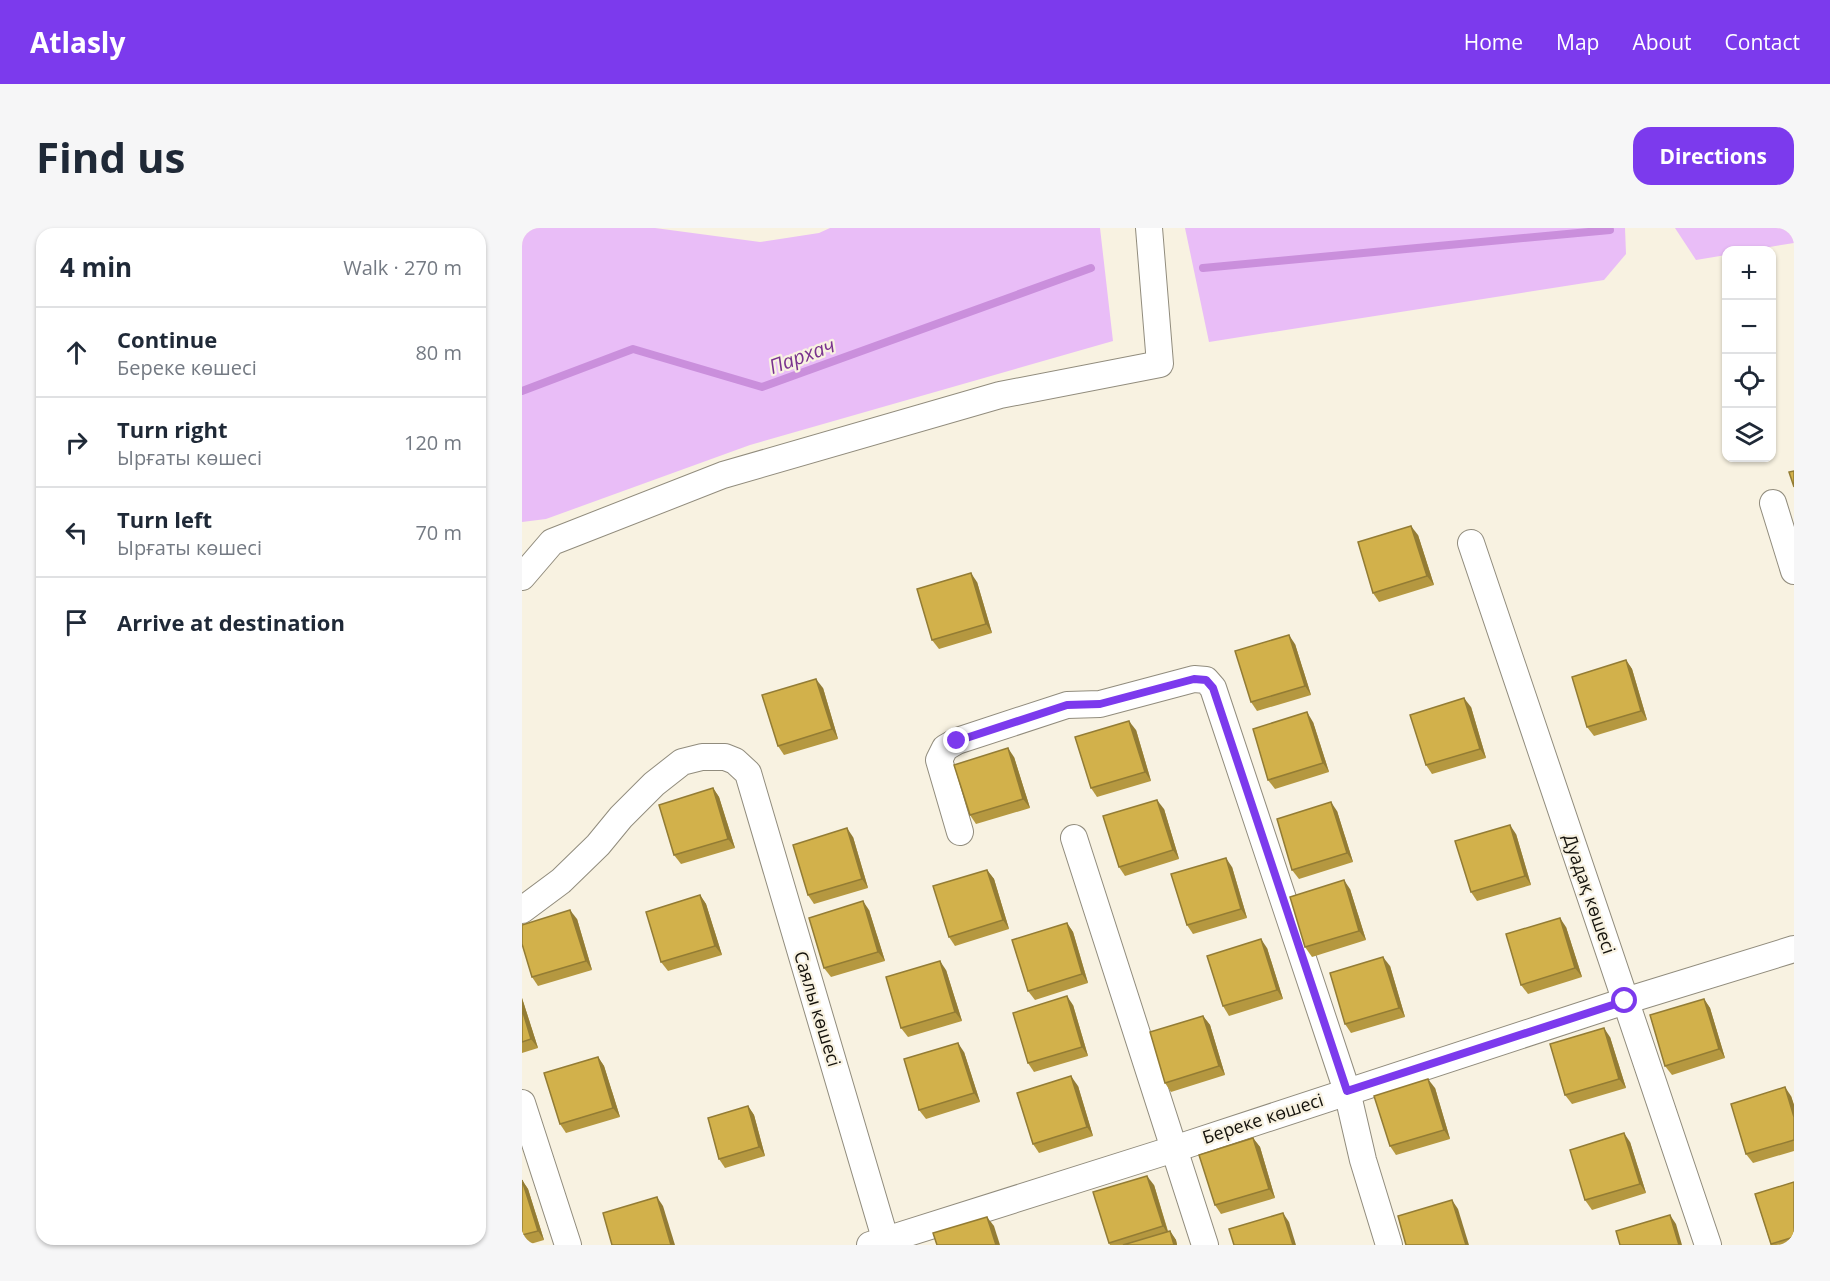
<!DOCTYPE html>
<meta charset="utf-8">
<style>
:root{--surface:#fff;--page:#f6f6f7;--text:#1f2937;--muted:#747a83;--line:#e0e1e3;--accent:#7c3aed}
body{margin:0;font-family:"Open Sans",sans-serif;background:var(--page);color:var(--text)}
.controls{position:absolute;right:18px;top:18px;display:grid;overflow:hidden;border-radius:12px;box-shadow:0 2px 4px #0004}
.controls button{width:54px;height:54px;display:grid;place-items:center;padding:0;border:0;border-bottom:2px solid var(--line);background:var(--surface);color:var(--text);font:30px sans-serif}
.stop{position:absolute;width:18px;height:18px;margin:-14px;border:4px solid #7c3aed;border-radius:50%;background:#fff}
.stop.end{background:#7c3aed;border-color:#fff;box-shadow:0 2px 6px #0008}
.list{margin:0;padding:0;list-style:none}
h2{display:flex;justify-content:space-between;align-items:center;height:78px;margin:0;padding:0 24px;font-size:26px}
h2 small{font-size:20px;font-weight:400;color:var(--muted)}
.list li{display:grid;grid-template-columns:39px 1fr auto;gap:18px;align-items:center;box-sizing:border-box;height:90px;padding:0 24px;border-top:2px solid var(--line)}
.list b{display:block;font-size:22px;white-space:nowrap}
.list p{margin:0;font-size:20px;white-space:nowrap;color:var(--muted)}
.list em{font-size:20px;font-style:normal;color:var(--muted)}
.icon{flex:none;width:33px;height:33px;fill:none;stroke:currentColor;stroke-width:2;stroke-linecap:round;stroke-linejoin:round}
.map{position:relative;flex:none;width:1272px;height:1017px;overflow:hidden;border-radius:18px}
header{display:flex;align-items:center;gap:36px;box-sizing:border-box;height:84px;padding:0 30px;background:var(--accent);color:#fff}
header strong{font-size:28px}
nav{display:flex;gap:33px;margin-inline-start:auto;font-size:21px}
.intro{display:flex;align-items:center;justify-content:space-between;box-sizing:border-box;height:144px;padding:0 36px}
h1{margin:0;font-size:42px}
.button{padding:15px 27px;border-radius:18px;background:var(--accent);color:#fff;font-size:21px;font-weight:700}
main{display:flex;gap:36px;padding:0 36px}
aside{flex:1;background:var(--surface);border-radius:18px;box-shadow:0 2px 4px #0004}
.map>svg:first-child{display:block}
</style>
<header>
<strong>Atlasly</strong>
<nav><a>Home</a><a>Map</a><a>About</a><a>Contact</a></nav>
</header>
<div class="intro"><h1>Find us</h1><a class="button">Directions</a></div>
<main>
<aside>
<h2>4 min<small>Walk · 270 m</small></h2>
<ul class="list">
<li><svg class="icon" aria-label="ahead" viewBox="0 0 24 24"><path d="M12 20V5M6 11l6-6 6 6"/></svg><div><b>Continue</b><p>Береке көшесі</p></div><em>80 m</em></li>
<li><svg class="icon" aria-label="right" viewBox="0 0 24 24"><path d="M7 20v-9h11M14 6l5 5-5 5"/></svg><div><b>Turn right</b><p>Ырғаты көшесі</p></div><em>120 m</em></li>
<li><svg class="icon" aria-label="left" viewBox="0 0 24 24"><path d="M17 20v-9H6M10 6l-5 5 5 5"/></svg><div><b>Turn left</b><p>Ырғаты көшесі</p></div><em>70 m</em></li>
<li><svg class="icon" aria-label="arrive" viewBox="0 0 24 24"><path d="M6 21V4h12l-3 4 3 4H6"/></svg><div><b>Arrive at destination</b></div></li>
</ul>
</aside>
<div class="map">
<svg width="1272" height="1017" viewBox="0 0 1272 1017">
<rect width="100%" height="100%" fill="#f8f2e1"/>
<g fill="#e9bdf7">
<polygon points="0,0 133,0 238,14 297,5 308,0 578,0 591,113 228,217 24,291 0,294"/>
<polygon points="663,0 1103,0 1104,26 1082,52 687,114"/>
<polygon points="1153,0 1272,0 1272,15 1229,22 1204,22 1204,27 1174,32"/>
</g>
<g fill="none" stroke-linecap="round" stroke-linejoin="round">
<g stroke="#ca8fdc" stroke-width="8">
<polyline points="681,40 1088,2"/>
<polyline points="0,163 111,121 240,159 569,40"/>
</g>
<g stroke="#918c7d" stroke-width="28">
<g id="minor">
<polyline points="1251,275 1272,343"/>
<polyline points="949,315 1186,1017"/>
<polyline points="0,349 30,314 201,247 478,167 638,136 627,0"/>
<polyline points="438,604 417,532 423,520 435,513 545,477 578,476 672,451 684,452 691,460 825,863 841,932 867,1017"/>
<polyline points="552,610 683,1017"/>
<polyline points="0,682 39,653 76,617 99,589 132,556 160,534 180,529 203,529 213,533 226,545 365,1017"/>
<polyline points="0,875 46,1017"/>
<polyline points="348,1017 652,921 1103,773 1272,721"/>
</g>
</g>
<use href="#minor" stroke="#fff" stroke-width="26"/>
</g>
<g fill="#b59840">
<polygon points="896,307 912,357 857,374 851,365"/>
<polygon points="455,354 470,405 417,421 410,412"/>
<polygon points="773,416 789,467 735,483 729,474"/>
<polygon points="1104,432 1110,441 1125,492 1072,508 1065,499"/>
<polygon points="301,460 316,511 262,527 256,518"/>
<polygon points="949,479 964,530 910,546 904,537"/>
<polygon points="791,494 807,544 753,561 746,552"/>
<polygon points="614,502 629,553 575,569 569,560"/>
<polygon points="492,529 508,580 454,596 448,587"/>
<polygon points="191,560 197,569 213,620 159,636 152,627"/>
<polygon points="642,581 657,631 603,648 597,639"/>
<polygon points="815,583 831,634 777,651 770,642"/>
<polygon points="994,606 1009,657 955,673 949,664"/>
<polygon points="331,609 346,660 292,676 286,667"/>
<polygon points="710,639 725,690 671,706 665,697"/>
<polygon points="465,642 472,651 487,701 433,718 427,709"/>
<polygon points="828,661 844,712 790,729 783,719"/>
<polygon points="178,667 184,676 200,727 146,743 139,734"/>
<polygon points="347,682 363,733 309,749 302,740"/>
<polygon points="55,691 70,742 16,758 10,749"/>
<polygon points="545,695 551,704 566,755 513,772 506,763"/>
<polygon points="1044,699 1060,749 1006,766 999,757"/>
<polygon points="745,720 761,771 707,788 701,778"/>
<polygon points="868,738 883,789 829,805 823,796"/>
<polygon points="424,742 440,793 386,809 379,800"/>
<polygon points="0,770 16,820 0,825"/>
<polygon points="1182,771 1188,780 1203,830 1150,847 1143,838"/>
<polygon points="551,777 566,828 512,844 506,835"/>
<polygon points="681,788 688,797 703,847 649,864 643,855"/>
<polygon points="1088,809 1104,860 1050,876 1043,867"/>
<polygon points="442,824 458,874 404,891 397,882"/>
<polygon points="76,829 82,838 98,889 44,905 38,896"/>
<polygon points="556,858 571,908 517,925 511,916"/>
<polygon points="913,860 928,911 874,927 868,918"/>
<polygon points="1269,868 1272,877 1272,923 1231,935 1224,926"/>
<polygon points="226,878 232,887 243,928 203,940 197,931"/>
<polygon points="731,910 738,919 753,970 699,986 693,977"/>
<polygon points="1108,914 1124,965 1070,982 1063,972"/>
<polygon points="0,952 6,961 22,1012 5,1017 0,1017"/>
<polygon points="1272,954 1272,1017 1249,1017 1233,966"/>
<polygon points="632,957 646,1003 648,1003 654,1012 655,1017 588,1017 587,1015"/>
</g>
<g fill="#937c34">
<polygon points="889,298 896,307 912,357 905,348"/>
<polygon points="449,345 455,354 470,405 464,396"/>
<polygon points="767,407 773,416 789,467 783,458"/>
<polygon points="1104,432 1110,441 1125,492 1119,483"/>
<polygon points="294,451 301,460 316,511 310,501"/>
<polygon points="942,470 949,479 964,530 958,521"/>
<polygon points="785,484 791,494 807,544 801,535"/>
<polygon points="607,493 614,502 629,553 623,544"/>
<polygon points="486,520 492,529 508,580 501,571"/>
<polygon points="191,560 197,569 213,620 206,611"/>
<polygon points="635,572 642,581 657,631 651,622"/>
<polygon points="809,574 815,583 831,634 825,625"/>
<polygon points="988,597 994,606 1009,657 1003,648"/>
<polygon points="325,600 331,609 346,660 340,651"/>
<polygon points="704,630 710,639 725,690 719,681"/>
<polygon points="465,642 472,651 487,701 481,692"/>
<polygon points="822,652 828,661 844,712 837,703"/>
<polygon points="178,667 184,676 200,727 193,718"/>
<polygon points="341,673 347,682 363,733 356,724"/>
<polygon points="48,682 55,691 70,742 64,733"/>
<polygon points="1038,690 1044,699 1060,749 1053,740"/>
<polygon points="545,695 551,704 566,755 560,746"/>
<polygon points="739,711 745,720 761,771 755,762"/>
<polygon points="861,729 868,738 883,789 877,780"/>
<polygon points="418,733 424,742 440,793 433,784"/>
<polygon points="545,768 551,777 566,828 560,819"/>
<polygon points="0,770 16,820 9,811 0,781"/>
<polygon points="1182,771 1188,780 1203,830 1197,821"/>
<polygon points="681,788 688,797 703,847 697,838"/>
<polygon points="1082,800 1088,809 1104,860 1097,851"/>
<polygon points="436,815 442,824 458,874 452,865"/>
<polygon points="76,829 82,838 98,889 91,880"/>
<polygon points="549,848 556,858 571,908 565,899"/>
<polygon points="906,851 913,860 928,911 922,902"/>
<polygon points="1263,859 1269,868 1272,877 1272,889"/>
<polygon points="226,878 232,887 243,928 237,919"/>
<polygon points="1102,905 1108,914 1124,965 1118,956"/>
<polygon points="731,910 738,919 753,970 747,961"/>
<polygon points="625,948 632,957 647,1008 641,998"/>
<polygon points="0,952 6,961 22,1012 16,1003"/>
<polygon points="135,969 141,978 153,1017 149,1017"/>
<polygon points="930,972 936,981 947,1017 944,1017"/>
<polygon points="761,985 767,994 774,1017 771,1017"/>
<polygon points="1148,987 1154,996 1160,1017 1157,1017"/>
<polygon points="465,989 472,998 478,1017 474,1017"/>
<polygon points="648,1003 654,1012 655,1017 652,1017"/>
</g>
<g fill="#d2b14b" stroke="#937c34" stroke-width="1.5">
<polygon points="1272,243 1272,259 1267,244"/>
<polygon points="889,298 905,348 851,365 836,314"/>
<polygon points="449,345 464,396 410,412 395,361"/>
<polygon points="767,407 783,458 729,474 713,423"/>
<polygon points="1104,432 1119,483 1065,499 1050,449"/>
<polygon points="294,451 310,501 256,518 240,467"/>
<polygon points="942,470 958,521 904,537 888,487"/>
<polygon points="785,484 801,535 746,552 731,501"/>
<polygon points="607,493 623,544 569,560 553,509"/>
<polygon points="486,520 501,571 448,587 432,537"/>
<polygon points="191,560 206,611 152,627 137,577"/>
<polygon points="635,572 651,622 597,639 581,588"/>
<polygon points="809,574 825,625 770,642 755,591"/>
<polygon points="988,597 1003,648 949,664 933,613"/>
<polygon points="325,600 340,651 286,667 271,617"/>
<polygon points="704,630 719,681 665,697 649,646"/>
<polygon points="465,642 481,692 427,709 411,658"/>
<polygon points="822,652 837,703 783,719 768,669"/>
<polygon points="178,667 193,718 139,734 124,684"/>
<polygon points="341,673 356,724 302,740 287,690"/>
<polygon points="48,682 64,733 10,749 0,716 0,697"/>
<polygon points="1038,690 1053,740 999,757 984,706"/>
<polygon points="545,695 560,746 506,763 490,712"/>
<polygon points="739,711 755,762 701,778 685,728"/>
<polygon points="861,729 877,780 823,796 808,745"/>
<polygon points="418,733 433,784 379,800 364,749"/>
<polygon points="545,768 560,819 506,835 491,785"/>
<polygon points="1182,771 1197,821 1143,838 1128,787"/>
<polygon points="0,781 9,811 0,814"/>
<polygon points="681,788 697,838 643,855 628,804"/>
<polygon points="1082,800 1097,851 1043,867 1028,816"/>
<polygon points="436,815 452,865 397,882 382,831"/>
<polygon points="76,829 91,880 38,896 22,845"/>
<polygon points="549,848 565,899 511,916 495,865"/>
<polygon points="906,851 922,902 868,918 852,868"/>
<polygon points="1263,859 1272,889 1272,912 1224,926 1209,876"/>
<polygon points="226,878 237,919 197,931 186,890"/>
<polygon points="1102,905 1118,956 1063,972 1048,922"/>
<polygon points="731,910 747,961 693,977 677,927"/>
<polygon points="625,948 641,998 587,1015 571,964"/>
<polygon points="0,952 16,1003 0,1007"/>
<polygon points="1272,954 1272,1009 1249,1016 1233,966"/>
<polygon points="135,969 149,1017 90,1017 81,985"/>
<polygon points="930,972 944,1017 884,1017 876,988"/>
<polygon points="761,985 771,1017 712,1017 707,1001"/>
<polygon points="1148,987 1157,1017 1098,1017 1094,1003"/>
<polygon points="465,989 474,1017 415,1017 411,1005"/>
<polygon points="648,1003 652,1017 601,1017"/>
</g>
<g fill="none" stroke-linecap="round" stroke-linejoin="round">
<polyline stroke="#7c3aed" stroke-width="8" points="435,513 545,477 578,476 672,451 684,452 691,460 825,863 1103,773"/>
</g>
<g text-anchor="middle" stroke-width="4.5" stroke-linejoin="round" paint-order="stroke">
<g font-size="18" fill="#14120c" stroke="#f8f2e1">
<text transform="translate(1067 666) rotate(71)" y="6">Дуадақ көшесі</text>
<text transform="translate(295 781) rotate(73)" y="6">Саялы көшесі</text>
<text transform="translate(741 891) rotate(-18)" y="6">Береке көшесі</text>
</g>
<g font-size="20" font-style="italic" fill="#7a338e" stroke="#f8f2e1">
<text transform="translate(280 128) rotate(-20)" y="7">Пархач</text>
</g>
</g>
</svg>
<div class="controls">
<button>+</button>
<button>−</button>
<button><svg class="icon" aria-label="locate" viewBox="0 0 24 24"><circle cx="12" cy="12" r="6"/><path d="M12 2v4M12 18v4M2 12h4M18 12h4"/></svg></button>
<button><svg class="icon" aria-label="layers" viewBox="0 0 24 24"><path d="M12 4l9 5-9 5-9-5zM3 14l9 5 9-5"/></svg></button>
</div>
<div class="stop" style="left:1103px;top:773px"></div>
<div class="stop end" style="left:435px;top:513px"></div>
</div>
</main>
